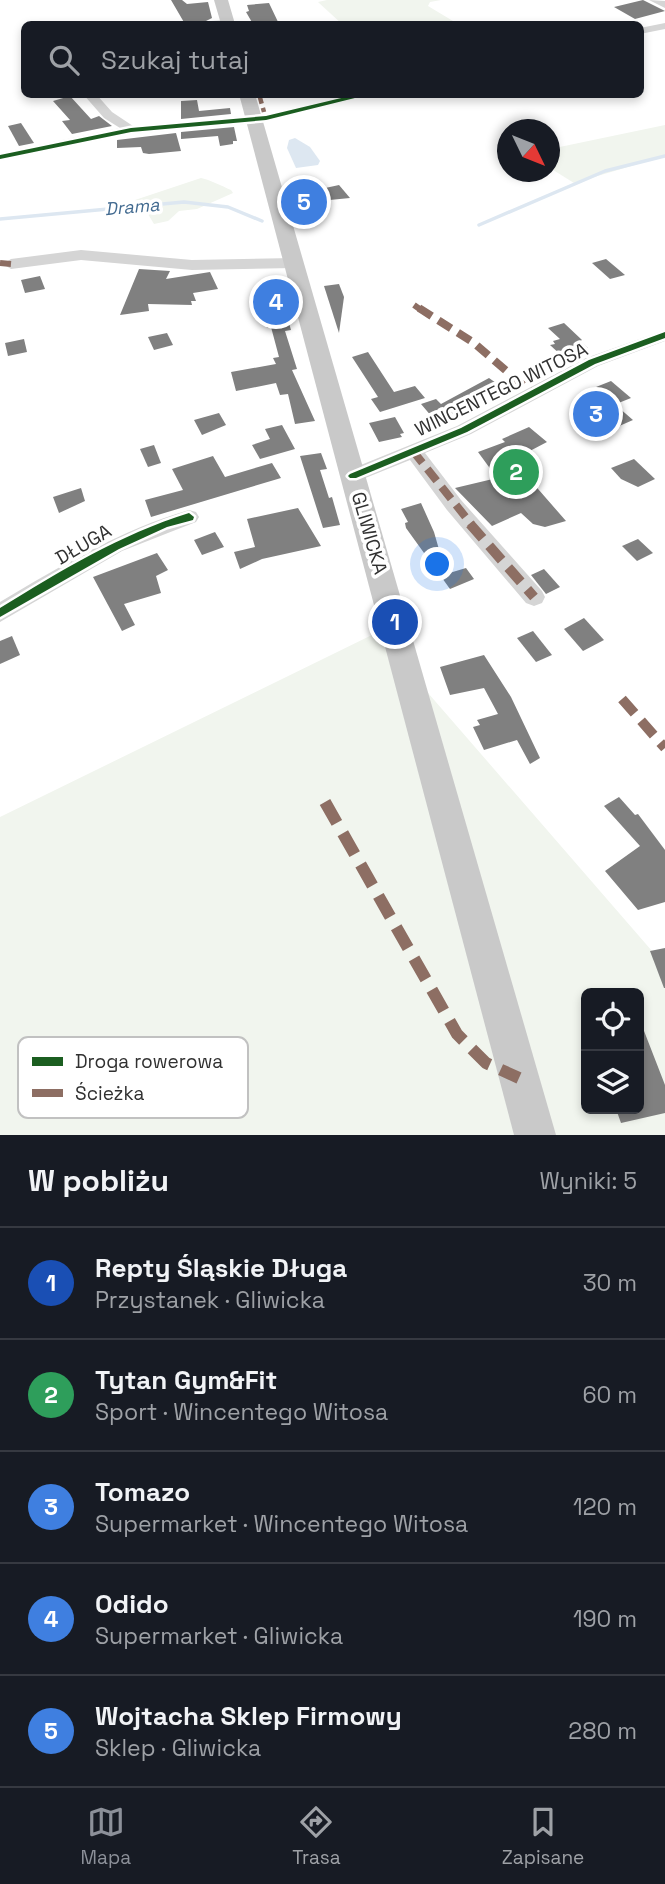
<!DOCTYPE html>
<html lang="pl">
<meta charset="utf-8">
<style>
:root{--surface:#171b24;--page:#20242c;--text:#f1f3f6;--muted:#9ea1a6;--line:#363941;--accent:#8c9099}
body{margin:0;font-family:"Space Grotesk",sans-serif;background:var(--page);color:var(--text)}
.controls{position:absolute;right:21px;bottom:21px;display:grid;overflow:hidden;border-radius:10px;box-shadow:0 4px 10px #0003}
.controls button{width:63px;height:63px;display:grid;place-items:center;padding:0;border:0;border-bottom:2px solid var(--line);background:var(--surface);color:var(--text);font:35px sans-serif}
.compass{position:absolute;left:497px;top:119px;width:63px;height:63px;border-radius:50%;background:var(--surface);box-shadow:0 4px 10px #0003;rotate:133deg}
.you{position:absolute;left:438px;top:565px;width:24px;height:24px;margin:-18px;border:5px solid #fff;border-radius:50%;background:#1a73e8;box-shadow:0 0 0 10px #1a73e833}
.badge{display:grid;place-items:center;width:46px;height:46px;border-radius:50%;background:var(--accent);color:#fff;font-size:23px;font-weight:700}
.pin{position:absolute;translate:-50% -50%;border:4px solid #fff;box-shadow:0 2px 7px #0006}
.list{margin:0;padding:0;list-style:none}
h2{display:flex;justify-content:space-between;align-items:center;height:91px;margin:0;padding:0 28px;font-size:30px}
h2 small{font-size:23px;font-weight:400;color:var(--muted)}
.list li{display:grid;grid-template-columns:46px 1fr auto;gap:21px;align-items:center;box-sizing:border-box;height:112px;padding:0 28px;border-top:2px solid var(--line)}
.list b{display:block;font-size:26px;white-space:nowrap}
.list p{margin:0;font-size:23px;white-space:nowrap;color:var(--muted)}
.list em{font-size:23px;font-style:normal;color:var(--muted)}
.icon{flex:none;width:38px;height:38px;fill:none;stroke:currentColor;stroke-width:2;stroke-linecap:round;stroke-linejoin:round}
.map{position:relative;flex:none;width:665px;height:1135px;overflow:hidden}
.search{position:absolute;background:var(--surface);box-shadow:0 4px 10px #0003;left:21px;right:21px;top:21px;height:77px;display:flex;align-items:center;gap:18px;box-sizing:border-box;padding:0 24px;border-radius:10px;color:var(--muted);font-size:26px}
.sheet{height:651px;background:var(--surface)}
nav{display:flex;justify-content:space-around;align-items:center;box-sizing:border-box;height:98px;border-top:2px solid var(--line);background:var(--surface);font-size:19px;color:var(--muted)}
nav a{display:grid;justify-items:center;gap:4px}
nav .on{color:var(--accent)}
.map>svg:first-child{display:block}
</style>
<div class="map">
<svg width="665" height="1135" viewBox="0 0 665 1135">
<rect width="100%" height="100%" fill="#fff"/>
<g fill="#f1f5ee" fill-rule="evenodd">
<polygon points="327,0 441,0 430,2 428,6 458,24 342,24 318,2"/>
<polygon points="665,125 665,156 574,183 550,168 550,149"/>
<path d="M201,178C208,179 222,186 231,190L233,193L197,209L179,211L168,221L154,224L145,209L135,200Z"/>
<path d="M376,633L665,966V1135H0V817ZM586,993H639V1109H586Z"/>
</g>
<polygon fill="#dde7f1" points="295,138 310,147 320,161 318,165 296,168 287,148 289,140"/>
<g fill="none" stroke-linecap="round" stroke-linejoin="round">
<g stroke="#dde7f1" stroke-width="3.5">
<polyline points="0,219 184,202 228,207 262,221"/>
<polyline points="479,225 605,171 665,156"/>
</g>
</g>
<g fill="#808080">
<polygon points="171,0 182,0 187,4 208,2 212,18 204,22 185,24"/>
<polygon points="643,0 665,11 635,19 614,7"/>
<polygon points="269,3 279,24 253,24 246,12 249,11 247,5"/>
<polygon points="70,96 91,119 99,116 112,126 72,134 62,121 70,120 53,101"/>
<polygon points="197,100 199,111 230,108 231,114 181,119 181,101"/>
<polygon points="21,123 34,143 19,146 8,126"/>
<polygon points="234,127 237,141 233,141 233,144 220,146 218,136 181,139 181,132"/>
<polygon points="176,133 181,151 149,154 143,153 141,147 117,148 117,140"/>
<polygon points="339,185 350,198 299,203 298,194"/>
<polygon points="606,259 625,275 610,279 592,263"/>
<polygon points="139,269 170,271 166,279 210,272 218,289 193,293 196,301 191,301 192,305 148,304 149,311 120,315"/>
<polygon points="40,276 45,289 25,293 21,280"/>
<polygon points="339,284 344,297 339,333 324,286"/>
<polygon points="282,290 290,308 285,309 291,330 285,331 297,369 292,370 315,421 295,424 288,394 280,395 276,383 236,391 231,372 276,364 273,358 279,357 271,327 267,328 259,308 263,307 258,295"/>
<polygon points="564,323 582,340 580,341 588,348 563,357 550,345 555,344 553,341 560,339 548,328"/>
<polygon points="167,333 173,345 154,350 148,337"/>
<polygon points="24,339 27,352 8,356 5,343"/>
<polygon points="368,352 394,392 415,386 425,398 380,412 371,399 378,397 352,357"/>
<polygon points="489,378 506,390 462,416 438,424 421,404 436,399 441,404"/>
<polygon points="611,381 631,398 616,404 596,387"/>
<polygon points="611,401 633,420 617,427 609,420 588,429 574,416"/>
<polygon points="219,413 226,425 202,435 194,420"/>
<polygon points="395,417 404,433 400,434 402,437 379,442 369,423"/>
<polygon points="282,425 295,449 260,459 252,445 270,439 265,429"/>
<polygon points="529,427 547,442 526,453 530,459 522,461 531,472 525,474 566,521 545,527 533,524 521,513 492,526 455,488 497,478 478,452 505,442 502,439"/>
<polygon points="154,445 161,463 148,467 140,449"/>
<polygon points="321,453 327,469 320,470 329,498 332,497 340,525 323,528 300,456"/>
<polygon points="213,456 225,477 272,463 281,478 151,517 145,500 183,490 172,469"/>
<polygon points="634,459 655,479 638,487 621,479 611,468"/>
<polygon points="81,488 85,501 59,513 53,497"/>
<polygon points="421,503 434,532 446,574 466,568 474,579 450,589 406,528 405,523 408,522 401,509"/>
<polygon points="298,508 321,546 262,559 240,569 234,552 255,547 247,519"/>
<polygon points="215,532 224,547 202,555 194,540"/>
<polygon points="638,539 653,553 637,561 622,546"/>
<polygon points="157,553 168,570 156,576 161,593 124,604 135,625 122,631 93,577"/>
<polygon points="544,569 560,587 546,594 531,575"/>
<polygon points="584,618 604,640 583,651 564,629"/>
<polygon points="533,631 552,655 536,662 517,638"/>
<polygon points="12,636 20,655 0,664 0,641"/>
<polygon points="484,655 511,697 540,758 530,764 517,740 484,750 473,727 480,725 477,720 498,714 484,688 450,695 440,667"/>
<polygon points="619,797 635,815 638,814 665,850 665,902 638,910 605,871 640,846 604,806"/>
<polygon points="665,948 665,988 664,988 650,951"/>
<polygon points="639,1018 665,1085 665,1113 621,1123 616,1109 639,1109"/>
</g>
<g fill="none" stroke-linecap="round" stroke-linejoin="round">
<g fill="#d5d5d5" fill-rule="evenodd">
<polygon points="649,0 665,1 665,8"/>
<polygon points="227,20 231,21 231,24 206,24 211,21"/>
<polygon points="665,23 665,29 640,34 640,28"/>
<polygon points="83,94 96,94 112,112 133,126 266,114 350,94 374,94 266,122 131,134 0,161 0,153 120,128 104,118"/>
<polygon points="81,250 192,260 294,258 302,263 294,268 192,270 81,260 11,269 3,264 11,259"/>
<polygon points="665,330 665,341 598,366 471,434 425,453 461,500 542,591 545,597 542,603 534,606 526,603 447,510 410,460 353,483 346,481 343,476 346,471 457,426 586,358"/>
<path d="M189,510L196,512L199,517L196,522L122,551L0,622V602C61,566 120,530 189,510Z"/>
</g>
<g fill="#c9c9c9" fill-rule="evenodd">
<polygon points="214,0 228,0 235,24 221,24"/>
<polygon points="239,94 255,94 556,1135 514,1135"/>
</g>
<polyline stroke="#8d6e63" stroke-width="4.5" stroke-dasharray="10 4.5" stroke-linecap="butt" points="259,94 264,112"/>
<g stroke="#8d6e63" stroke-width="6" stroke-dasharray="12 6" stroke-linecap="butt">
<polyline points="0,263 11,264"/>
<polyline points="414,305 421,310"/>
</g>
<g stroke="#8d6e63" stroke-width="8" stroke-dasharray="15 8" stroke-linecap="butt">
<polyline points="419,308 474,343 532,393"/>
<polyline points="413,451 472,525"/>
</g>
<g stroke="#8d6e63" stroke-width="10" stroke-dasharray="19 10" stroke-linecap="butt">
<polyline points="470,524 534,597"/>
<polyline points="622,699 665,748"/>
</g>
<polyline stroke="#8d6e63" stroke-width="12" stroke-dasharray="24 12" stroke-linecap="butt" points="325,802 457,1034 486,1063 519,1078"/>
<g stroke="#fff" stroke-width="5">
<g id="cycleway">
<polygon points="358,94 371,94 266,120 131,132 0,159 0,155 131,128 266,116"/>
<polygon points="665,332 665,338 595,364 467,432 356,478 350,478 348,476 350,474 461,428 589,360"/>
<path d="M189,513L194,517L193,520L167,527L119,549L0,617V608C62,570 119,535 189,513Z"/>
</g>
</g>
<use href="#cycleway" fill="#1b5e20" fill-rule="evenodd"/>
</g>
<g text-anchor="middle" stroke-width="7" stroke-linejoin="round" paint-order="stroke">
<g font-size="18" font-style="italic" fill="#426a90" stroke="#fff">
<text transform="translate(132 207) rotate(-5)" y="6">Drama</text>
</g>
<g font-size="19" fill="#313131" stroke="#fff">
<text transform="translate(501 389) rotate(-26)" y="7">WINCENTEGO WITOSA</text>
<text transform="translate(370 533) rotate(74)" y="7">GLIWICKA</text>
<text transform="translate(83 544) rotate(-30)" y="7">DŁUGA</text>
</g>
</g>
<rect x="18" y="1037" width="230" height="81" rx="10" fill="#fff" stroke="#c1c1c1" stroke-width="2"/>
<rect x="32" y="1057" width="31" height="9" fill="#1b5e20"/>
<rect x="32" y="1089" width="31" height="8" fill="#8d6e63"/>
<g font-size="19" fill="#313131">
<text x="75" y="1068">Droga rowerowa</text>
<text x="75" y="1100">Ścieżka</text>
</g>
</svg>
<div class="controls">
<button><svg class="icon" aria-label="locate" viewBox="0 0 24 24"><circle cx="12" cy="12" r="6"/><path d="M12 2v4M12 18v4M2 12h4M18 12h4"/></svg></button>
<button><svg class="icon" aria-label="layers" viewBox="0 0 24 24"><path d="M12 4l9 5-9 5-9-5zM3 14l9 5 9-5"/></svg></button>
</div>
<svg class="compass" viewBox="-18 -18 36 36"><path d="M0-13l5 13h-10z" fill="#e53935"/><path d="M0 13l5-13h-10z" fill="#9ea1a6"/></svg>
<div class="you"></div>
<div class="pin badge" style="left:395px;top:622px;background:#1a4fb4">1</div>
<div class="pin badge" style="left:516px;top:472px;background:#2e9e5b">2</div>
<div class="pin badge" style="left:596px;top:414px;background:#3f7fe0">3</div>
<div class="pin badge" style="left:276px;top:302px;background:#3f7fe0">4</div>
<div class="pin badge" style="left:304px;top:202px;background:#3f7fe0">5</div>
<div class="search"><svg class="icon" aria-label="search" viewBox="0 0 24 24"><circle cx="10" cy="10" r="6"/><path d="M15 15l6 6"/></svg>Szukaj tutaj</div>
</div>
<section class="sheet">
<h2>W pobliżu<small>Wyniki: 5</small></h2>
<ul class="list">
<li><span class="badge" style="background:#1a4fb4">1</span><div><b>Repty Śląskie Długa</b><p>Przystanek · Gliwicka</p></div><em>30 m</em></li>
<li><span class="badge" style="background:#2e9e5b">2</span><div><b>Tytan Gym&amp;Fit</b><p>Sport · Wincentego Witosa</p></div><em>60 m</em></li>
<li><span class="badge" style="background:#3f7fe0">3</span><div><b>Tomazo</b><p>Supermarket · Wincentego Witosa</p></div><em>120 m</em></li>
<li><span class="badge" style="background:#3f7fe0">4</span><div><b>Odido</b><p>Supermarket · Gliwicka</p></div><em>190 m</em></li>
<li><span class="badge" style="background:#3f7fe0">5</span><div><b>Wojtacha Sklep Firmowy</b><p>Sklep · Gliwicka</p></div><em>280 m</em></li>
</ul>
</section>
<nav>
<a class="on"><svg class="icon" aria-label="map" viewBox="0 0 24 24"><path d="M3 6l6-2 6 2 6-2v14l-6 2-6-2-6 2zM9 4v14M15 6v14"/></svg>Mapa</a>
<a><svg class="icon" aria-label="directions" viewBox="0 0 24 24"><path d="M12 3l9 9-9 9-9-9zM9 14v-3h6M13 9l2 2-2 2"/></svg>Trasa</a>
<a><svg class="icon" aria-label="saved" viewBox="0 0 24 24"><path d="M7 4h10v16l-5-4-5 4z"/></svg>Zapisane</a>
</nav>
